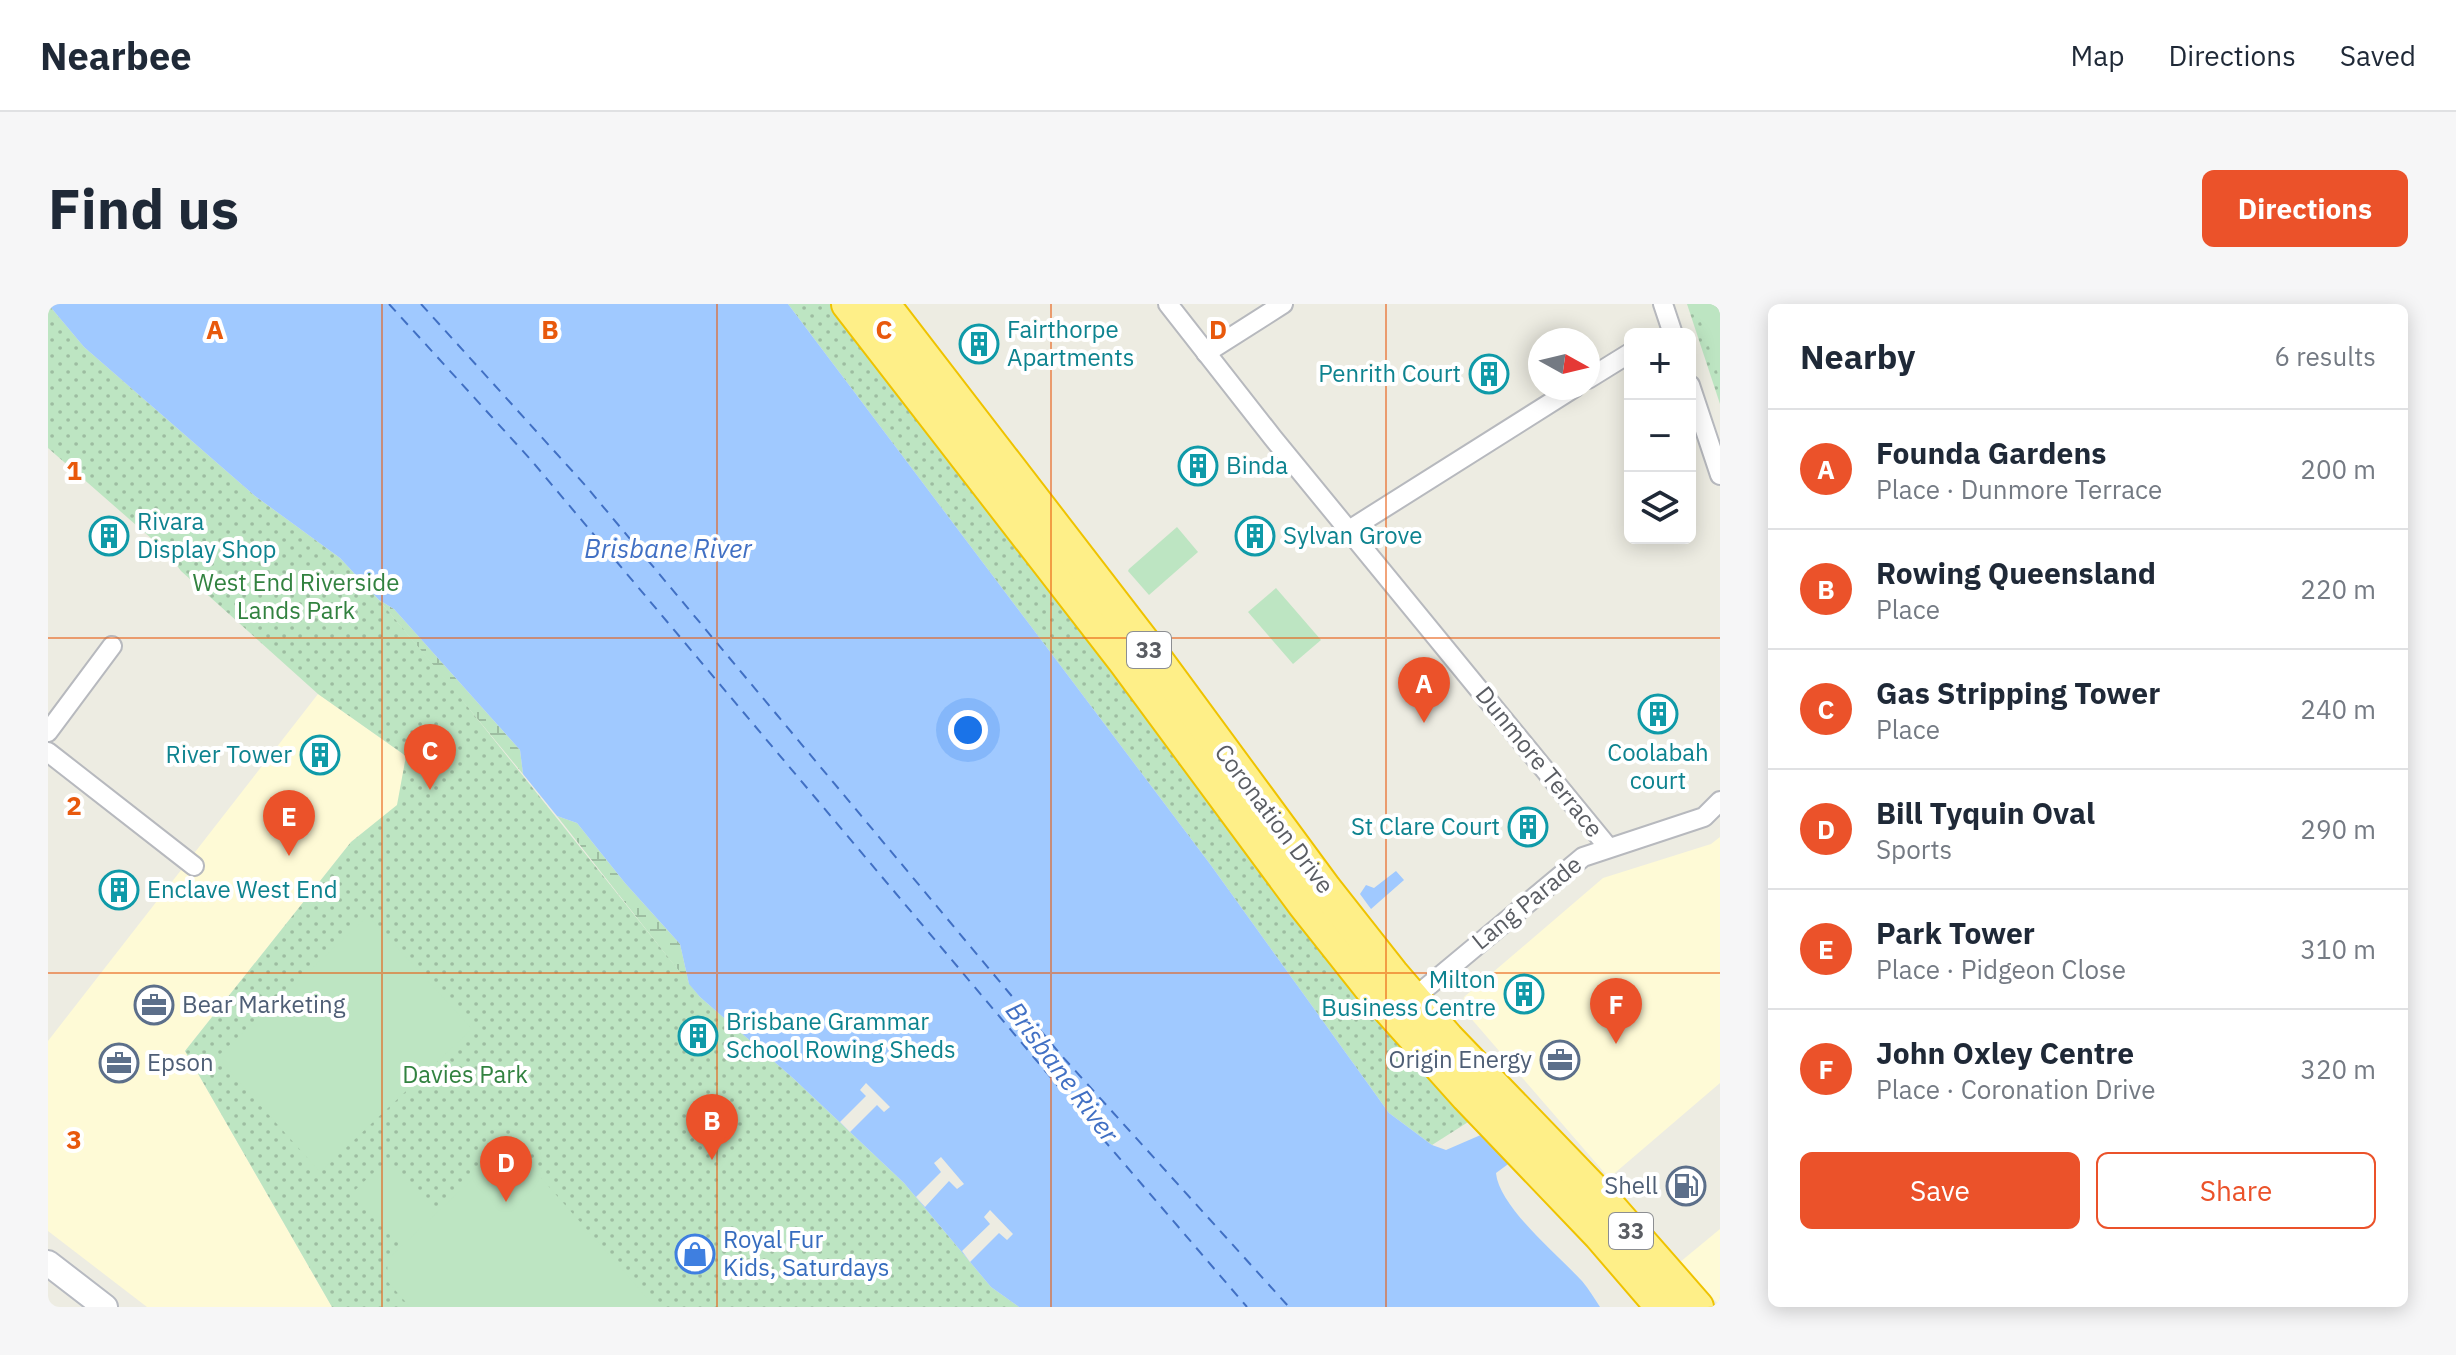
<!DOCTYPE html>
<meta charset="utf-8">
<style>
:root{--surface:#fff;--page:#f6f6f7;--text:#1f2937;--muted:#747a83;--line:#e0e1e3;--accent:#eb522a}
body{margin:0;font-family:"IBM Plex Sans",sans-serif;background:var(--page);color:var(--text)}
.controls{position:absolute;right:24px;top:24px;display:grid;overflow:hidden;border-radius:12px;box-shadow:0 4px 20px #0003}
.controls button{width:72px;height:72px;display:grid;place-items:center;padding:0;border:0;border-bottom:2px solid var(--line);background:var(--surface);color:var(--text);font:40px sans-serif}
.compass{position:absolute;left:1480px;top:24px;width:72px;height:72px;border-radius:50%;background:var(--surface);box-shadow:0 4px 20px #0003;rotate:98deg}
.you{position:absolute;left:920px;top:426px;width:28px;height:28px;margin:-20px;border:6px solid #fff;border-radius:50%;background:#1a73e8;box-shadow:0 0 0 12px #1a73e833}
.badge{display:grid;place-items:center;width:52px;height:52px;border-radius:50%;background:var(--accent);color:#fff;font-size:26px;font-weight:700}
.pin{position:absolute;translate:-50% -66px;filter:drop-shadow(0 2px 4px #0008)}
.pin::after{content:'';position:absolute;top:42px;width:28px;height:24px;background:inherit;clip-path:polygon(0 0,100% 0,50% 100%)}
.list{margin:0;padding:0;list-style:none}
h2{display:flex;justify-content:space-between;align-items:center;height:104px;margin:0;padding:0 32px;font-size:34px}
h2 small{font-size:26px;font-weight:400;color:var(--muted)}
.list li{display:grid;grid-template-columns:52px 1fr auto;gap:24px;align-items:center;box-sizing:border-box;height:120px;padding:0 32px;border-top:2px solid var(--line)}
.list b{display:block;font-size:30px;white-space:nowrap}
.list p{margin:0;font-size:26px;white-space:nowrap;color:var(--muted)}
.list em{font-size:26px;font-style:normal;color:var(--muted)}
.actions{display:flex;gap:16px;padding:24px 32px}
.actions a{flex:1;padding:18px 0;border:2px solid var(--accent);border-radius:12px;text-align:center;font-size:28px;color:var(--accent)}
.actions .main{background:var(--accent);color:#fff}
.icon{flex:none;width:44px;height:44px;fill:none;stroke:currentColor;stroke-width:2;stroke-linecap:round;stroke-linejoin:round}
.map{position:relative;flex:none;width:1672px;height:1003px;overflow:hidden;border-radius:12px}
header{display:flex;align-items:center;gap:48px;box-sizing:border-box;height:112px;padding:0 40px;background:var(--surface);border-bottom:2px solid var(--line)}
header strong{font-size:38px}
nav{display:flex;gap:44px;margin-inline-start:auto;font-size:28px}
.intro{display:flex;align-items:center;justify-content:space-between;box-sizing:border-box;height:192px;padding:0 48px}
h1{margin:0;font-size:56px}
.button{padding:20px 36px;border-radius:12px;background:var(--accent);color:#fff;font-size:28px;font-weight:700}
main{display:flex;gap:48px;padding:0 48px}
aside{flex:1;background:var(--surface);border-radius:12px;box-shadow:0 4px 20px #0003}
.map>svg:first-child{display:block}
</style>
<header>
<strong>Nearbee</strong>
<nav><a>Map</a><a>Directions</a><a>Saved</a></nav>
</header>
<div class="intro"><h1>Find us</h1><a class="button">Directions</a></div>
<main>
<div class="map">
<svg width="1672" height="1003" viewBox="0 0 1672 1003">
<defs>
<pattern id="wetland-marsh" width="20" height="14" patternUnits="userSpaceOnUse" patternTransform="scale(2)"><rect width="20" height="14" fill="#bde5c2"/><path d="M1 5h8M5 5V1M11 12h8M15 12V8" fill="none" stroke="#9dbda1"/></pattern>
<pattern id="park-dots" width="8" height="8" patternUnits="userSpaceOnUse" patternTransform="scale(2)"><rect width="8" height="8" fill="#bde5c2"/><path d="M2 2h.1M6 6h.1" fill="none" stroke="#9dbda1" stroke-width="1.8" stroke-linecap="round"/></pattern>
</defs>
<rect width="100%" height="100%" fill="#edece2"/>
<g fill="#fefad6">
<polygon points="270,390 358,452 350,501 303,538 137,747 284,1003 99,1003 0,927 0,737"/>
<polygon points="1672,533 1672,779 1561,874 1414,704 1416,693 1555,574 1663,540"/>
<polygon points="1672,925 1672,1002 1632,958"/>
</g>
<g fill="url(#wetland-marsh)">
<polygon points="331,296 346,305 472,446 475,470"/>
<polygon points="509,512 529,519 577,579 632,640 641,680"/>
</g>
<g fill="url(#park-dots)">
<polygon points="0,0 36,43 207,192 292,254 331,296 403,382 652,693 746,775 856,879 943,983 971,1003 284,1003 137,747 303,538 349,501 358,452 270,390 133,267 120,249 0,144"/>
<polygon points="740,0 785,0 1359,752 1428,813 1384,841 1341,809 1162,560"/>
<polygon points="1639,0 1672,0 1672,100"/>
</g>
<g fill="#bde5c2">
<polygon points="1647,0 1672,0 1672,76"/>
<polygon points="1129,223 1150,248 1101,291 1080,267 1081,265"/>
<polygon points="1228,284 1273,336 1245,360 1200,308"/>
<polygon points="320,612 424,725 272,868 169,753"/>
<polygon points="451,850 473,851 607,1003 362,1003 340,978 339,956"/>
<polygon points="337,858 385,909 354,938 306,887"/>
</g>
<g fill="#a0c9ff">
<path d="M0,0H740L1162,560L1341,809L1384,841L1398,846L1435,830L1463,858L1448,869C1451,903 1510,951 1534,977C1541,985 1546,994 1552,1003H971L943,983L856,879L746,775L652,693L641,680L632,640L577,579L529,519L509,512L475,470L472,446L346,305L331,296L292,254L207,192L36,43Z"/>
<polygon points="1348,567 1356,576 1323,605 1312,590 1318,581 1326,584"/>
</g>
<g fill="#edece2">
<polygon points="818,779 842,803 836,808 829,801 802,828 792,818 818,792 812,786"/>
<polygon points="893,853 916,880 909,885 901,877 877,903 868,893 893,868 886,859"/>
<polygon points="942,906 965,930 959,936 951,929 922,958 914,947 942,920 936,913"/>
</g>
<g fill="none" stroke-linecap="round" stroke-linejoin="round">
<g stroke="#4170c4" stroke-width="2" stroke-dasharray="10 8" stroke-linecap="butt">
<polyline points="341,0 483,156 1031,807 1199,1003"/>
<polyline points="373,0 537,181 1013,751 1241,1003"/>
</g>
<g stroke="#b7b9be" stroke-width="22">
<g id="street">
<polyline points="1120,0 1225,134 1560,543"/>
<polyline points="1615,0 1625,30"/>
<polyline points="1158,49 1235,0"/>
<polyline points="1540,75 1582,49"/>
<polyline points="1642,81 1672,171"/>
<polyline points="1301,226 1526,84"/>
<polyline points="0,428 64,342"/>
<polyline points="0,448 146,562"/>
<polyline points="1361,698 1535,553 1656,513 1672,497"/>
</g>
</g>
<g stroke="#b7bac1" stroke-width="28">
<polyline id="secondary" points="0,959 57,1003"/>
</g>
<g stroke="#efc300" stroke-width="36">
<g id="highway">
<polyline points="800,0 1078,359 1256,600 1325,687 1419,792 1552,931 1614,1003"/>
<polyline points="835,0 1099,343 1277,585 1344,670 1399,734 1558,899 1649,1003"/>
</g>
</g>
<use href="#street" stroke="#fff" stroke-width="18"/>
<use href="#secondary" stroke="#fff" stroke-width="24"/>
<use href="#highway" stroke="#feef88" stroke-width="32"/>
</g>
<path fill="none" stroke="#e8590c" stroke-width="2" stroke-opacity="0.55" d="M334,0V1003M669,0V1003M1003,0V1003M1338,0V1003M0,334H1672M0,669H1672"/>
<defs>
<g id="building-ring" transform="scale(2)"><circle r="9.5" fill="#fff" stroke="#0f9aa8" stroke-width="1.5"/><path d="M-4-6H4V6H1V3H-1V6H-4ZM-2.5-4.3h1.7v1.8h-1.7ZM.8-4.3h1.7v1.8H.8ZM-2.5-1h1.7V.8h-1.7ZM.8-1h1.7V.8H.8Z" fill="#0f9aa8"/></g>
<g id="office-ring" transform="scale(2)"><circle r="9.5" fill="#fff" stroke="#5c6f8a" stroke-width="1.5"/><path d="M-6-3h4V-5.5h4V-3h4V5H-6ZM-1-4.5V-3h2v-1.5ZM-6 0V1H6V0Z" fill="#5c6f8a"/></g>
<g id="fuel-ring" transform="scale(2)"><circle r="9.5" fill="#fff" stroke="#5c6f8a" stroke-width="1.5"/><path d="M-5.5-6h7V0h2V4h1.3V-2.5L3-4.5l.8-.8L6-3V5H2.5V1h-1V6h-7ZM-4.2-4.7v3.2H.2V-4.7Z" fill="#5c6f8a"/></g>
<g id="shop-ring" transform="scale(2)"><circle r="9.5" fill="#fff" stroke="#3f7fe0" stroke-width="1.5"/><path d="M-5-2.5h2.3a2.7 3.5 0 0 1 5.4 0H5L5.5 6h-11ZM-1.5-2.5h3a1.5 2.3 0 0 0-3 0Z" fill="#3f7fe0"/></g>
</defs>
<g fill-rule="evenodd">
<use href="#building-ring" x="931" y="40"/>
<use href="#building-ring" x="1441" y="70"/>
<use href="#building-ring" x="1150" y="162"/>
<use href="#building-ring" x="61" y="232"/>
<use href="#building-ring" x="1207" y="232"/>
<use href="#building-ring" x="1610" y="410"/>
<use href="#building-ring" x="272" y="451"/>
<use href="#building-ring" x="1480" y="523"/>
<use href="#building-ring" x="71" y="586"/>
<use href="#building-ring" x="1476" y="690"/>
<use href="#office-ring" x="106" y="701"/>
<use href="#building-ring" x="650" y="732"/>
<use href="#office-ring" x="1512" y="756"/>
<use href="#office-ring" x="71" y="759"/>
<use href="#fuel-ring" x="1638" y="882"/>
<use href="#shop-ring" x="647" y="950"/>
</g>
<g text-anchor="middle" stroke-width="8" stroke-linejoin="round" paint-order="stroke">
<g fill="#fff" stroke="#8c8e92" stroke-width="2">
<rect x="1079" y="328" width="44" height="36" rx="6"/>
<rect x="1561" y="909" width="44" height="36" rx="6"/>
</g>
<g font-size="22" font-weight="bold" fill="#5a5d63">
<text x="1101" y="354">33</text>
<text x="1583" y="935">33</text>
</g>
<g font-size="24" fill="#0d838f" stroke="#fff" text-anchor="start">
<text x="959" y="34">Fairthorpe<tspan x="959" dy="28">Apartments</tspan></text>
<text x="1413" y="78" text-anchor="end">Penrith Court</text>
<text x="1178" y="170">Binda</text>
<text x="89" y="226">Rivara<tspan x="89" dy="28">Display Shop</tspan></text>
<text x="1235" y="240">Sylvan Grove</text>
<text x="1610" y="457" text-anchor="middle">Coolabah<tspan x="1610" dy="28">court</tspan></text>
<text x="244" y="459" text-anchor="end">River Tower</text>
<text x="1452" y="531" text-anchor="end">St Clare Court</text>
<text x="99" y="594">Enclave West End</text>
<text x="1448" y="684" text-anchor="end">Milton<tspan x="1448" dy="28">Business Centre</tspan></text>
<text x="678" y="726">Brisbane Grammar<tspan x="678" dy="28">School Rowing Sheds</tspan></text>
</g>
<g font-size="24" fill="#328240" stroke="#fff">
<text x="248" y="287">West End Riverside<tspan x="248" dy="28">Lands Park</tspan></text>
<text x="417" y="779">Davies Park</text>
</g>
<g font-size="24" fill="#5a5d63" stroke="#fff">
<text transform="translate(1491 458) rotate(51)" y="8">Dunmore Terrace</text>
<text transform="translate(1226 515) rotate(53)" y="8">Coronation Drive</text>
<text transform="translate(1479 599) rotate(-39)" y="8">Lang Parade</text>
</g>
<g font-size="24" fill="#4e5e75" stroke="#fff" text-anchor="start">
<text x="134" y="709">Bear Marketing</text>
<text x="1484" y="764" text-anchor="end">Origin Energy</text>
<text x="99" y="767">Epson</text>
<text x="1610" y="890" text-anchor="end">Shell</text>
</g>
<g font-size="24" fill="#366cbe" stroke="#fff" text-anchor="start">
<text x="675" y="944">Royal Fur<tspan x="675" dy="28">Kids, Saturdays</tspan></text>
</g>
<g font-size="26" font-style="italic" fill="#4170c4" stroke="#fff">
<text x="620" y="254">Brisbane River</text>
<text transform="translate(1014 768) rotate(53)" y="9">Brisbane River</text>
</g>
</g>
<g font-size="26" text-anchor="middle" font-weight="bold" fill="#e8590c" stroke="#fff" stroke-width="8" stroke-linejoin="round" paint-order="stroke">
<text x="167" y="35">A</text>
<text x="502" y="35">B</text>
<text x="836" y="35">C</text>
<text x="1170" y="35">D</text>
<text x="26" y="176">1</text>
<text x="26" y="511">2</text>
<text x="26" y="845">3</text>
</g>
</svg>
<div class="controls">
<button>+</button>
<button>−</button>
<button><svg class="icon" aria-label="layers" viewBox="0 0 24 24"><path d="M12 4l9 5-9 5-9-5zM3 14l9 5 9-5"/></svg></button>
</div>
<svg class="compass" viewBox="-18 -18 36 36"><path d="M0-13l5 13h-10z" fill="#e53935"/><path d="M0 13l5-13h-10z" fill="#747a83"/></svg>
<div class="you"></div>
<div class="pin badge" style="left:1376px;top:419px">A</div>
<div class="pin badge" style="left:664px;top:856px">B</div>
<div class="pin badge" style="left:382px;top:486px">C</div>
<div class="pin badge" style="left:458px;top:898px">D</div>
<div class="pin badge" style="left:241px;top:552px">E</div>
<div class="pin badge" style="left:1568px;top:740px">F</div>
</div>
<aside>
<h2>Nearby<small>6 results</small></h2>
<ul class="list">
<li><span class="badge">A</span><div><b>Founda Gardens</b><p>Place · Dunmore Terrace</p></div><em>200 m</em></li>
<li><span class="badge">B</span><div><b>Rowing Queensland</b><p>Place</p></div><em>220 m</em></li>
<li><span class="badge">C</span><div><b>Gas Stripping Tower</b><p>Place</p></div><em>240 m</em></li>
<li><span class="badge">D</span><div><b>Bill Tyquin Oval</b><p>Sports</p></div><em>290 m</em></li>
<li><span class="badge">E</span><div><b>Park Tower</b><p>Place · Pidgeon Close</p></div><em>310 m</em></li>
<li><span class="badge">F</span><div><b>John Oxley Centre</b><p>Place · Coronation Drive</p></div><em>320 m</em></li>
</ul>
<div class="actions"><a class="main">Save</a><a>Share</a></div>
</aside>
</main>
